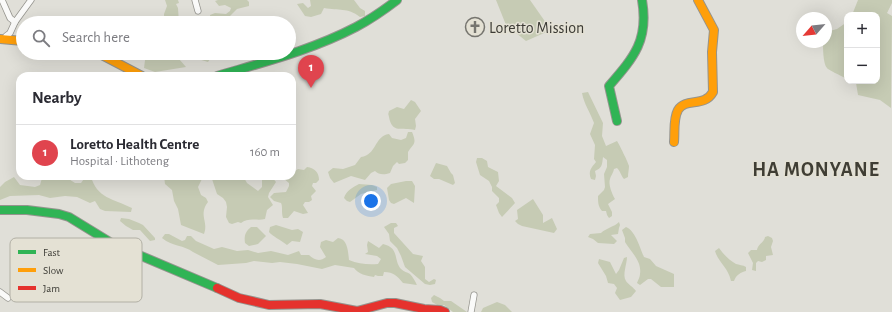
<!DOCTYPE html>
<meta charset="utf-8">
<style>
:root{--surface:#fff;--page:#f7f7f7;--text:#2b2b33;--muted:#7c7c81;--line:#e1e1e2;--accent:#1a73e8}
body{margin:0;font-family:"Alegreya Sans",sans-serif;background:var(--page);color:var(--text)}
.controls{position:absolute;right:12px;top:12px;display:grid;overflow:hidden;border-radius:8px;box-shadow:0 4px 16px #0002}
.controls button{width:36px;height:36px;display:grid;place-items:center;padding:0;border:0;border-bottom:1px solid var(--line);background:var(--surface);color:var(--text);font:20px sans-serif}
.compass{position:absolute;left:796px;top:12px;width:36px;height:36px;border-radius:50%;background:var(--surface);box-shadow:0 4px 16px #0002;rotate:242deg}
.you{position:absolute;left:371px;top:201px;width:14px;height:14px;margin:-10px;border:3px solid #fff;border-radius:50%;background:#1a73e8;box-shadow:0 0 0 6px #1a73e833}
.badge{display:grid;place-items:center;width:26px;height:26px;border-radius:50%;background:var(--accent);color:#fff;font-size:13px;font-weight:700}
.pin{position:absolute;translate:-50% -33px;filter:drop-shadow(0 1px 2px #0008)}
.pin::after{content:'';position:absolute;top:21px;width:14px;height:12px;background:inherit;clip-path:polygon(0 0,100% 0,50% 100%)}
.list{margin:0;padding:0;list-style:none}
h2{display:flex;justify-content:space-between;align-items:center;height:52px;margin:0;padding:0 16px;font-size:17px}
h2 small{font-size:13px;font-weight:400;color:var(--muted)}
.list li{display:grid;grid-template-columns:26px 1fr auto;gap:12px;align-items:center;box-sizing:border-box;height:56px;padding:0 16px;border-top:1px solid var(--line)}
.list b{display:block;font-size:15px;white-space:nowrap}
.list p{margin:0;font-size:13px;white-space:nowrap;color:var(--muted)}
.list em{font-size:13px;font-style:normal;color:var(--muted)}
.icon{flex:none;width:22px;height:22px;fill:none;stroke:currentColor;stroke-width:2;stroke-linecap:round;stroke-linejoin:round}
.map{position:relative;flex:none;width:892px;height:312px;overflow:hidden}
.search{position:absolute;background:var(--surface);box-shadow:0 4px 16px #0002;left:16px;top:16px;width:280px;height:44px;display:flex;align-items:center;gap:10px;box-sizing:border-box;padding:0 14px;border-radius:22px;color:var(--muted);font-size:15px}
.panel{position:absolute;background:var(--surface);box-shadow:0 4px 16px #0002;left:16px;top:72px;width:280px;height:108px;border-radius:12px}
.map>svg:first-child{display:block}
</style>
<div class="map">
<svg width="892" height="312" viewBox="0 0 892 312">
<rect width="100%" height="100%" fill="#e0dfd8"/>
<g fill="#c6cbb4">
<polygon points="165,0 178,0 179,3 176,4 178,8 179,23 164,23 164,14 167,6"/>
<polygon points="218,0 247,0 249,2 249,6 237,9 229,17 223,20 222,23 213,23 211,21 210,15 215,13 226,14 230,11 231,8 225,5 219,6 215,1"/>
<path d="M310,0H354L360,8L365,11V16L360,17C347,7 339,11 324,8L321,14L311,17L305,16L297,4L303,3L308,8L311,6Z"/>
<polygon points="496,0 530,0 551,30 526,41 506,25"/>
<polygon points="858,0 892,0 892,3 887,13 892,16 891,108 880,100 858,95 856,83 852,81 877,81 877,15 852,15"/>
<path d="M847,22V79C844,77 828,70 827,68C823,64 823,48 823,42H826V32L837,29Z"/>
<polygon points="146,53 206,53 210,59 208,62 188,56 180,57 179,59 186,67 155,72 144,68"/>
<path d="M588,92L603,123L602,136L606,146L617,141C619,144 628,162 629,166C629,169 628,173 628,177L624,179C621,176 621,172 617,168L614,169C613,174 611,175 610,179C608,184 612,194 615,199L608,204L612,212V216L609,218L607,215L606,211H602C598,206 598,202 598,196L604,190L605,187L604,174L607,167V160L603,157C602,165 602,168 595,171L596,176L595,180L591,179C588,171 591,168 596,162L594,159L595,145L590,134L594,123C590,112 584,104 582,93Z"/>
<path d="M411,100L415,102L421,111L415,119L416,126L415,130C402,127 392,134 389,117C388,112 388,116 389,111L397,107L404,109Z"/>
<path d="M408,132H412C417,144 414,143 408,152V160L405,163L399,164L397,162L393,166L390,173C384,175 379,175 375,171L371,173L365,180L351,176L334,183L330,178L328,172L333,168L343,169L355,165L361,157C377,155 374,136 389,134L392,138L401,140L406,138Z"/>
<polygon points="477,158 482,158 487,161 488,167 498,172 499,181 496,186 512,198 515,203 502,217 499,213 496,205 499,202 499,198 492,191 492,187 489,181 480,175 476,162"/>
<polygon points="436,163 447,166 451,173 453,175 455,183 453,185 439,179 434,179 430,176"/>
<path d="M307,167C315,168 319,173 319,180L316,183H313L312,186L316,191L311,196L312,200L309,202H305L303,205L308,213L303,214L294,211L288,218H283C281,212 283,207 281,203L274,201L270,197L274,193L286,192L289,186V183L283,178L284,176H292V173L298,169L304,170Z"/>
<path d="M45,176H64L75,183H81L86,176H91C96,198 114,199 132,208L131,212L105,211L100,209L95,201L90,203L77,197L65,196L50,198L39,195L10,196L0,200V187L5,182L14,177L20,185L35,187L40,185L42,178Z"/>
<path d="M164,176H205L202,179L198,187L201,195L206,198L208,202C198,215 209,222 204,234L181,225L178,209L174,201L172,190L165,184Z"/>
<path d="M211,176H243L247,183L258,191L262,187V178L271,176L276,182L269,193L268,197L273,205L267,210L265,219C257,221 248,217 241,223L238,222L232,224L229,223L226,217L227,207L226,202L223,198L217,194Z"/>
<polygon points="406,181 412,181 415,186 414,203 406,198 394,204 391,203 389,200 387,188 391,184"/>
<path d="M359,184L372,185L377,187V190L361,194L350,202L347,201L344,198C346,191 353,187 359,184Z"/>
<polygon points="533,199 543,215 543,223 552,218 557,229 554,233 522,226 518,224 515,221 518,219 517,210"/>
<polygon points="121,218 129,219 139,223 143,225 155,238 155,240 150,241 140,230 133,230 126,226 120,221"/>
<path d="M619,222L620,225L619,228L618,234L611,235L617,241L614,244L598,243L593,239L588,237L590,234L601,233C606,228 614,227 619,222Z"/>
<polygon points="391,223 396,223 398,226 394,228 394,233 413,254 423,256 421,261 425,267 425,279 429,282 434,279 436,280 435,284 430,285 425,284 405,267 401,256 397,248 390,241 389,234 384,227"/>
<path d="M276,225L292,230L298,229L303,232L300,242L292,241L287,245C281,240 272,236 269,232L270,227Z"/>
<path d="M251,227H257L266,236L258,244L249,246L245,243C244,236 245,232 251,227Z"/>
<path d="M626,227C635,230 640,248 644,257L650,259L656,266L674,274V287H661L651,279H648L640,285L637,283C638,280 640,277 640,274C642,261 631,252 625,242V238L622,230Z"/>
<path d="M165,234H169L182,241L185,240L187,236H191L196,241L214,249L222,247L237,251L248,250L258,253L271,251L288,255L299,251L301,255H309C314,260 320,262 326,257L320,247L321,242L326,240L333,242L338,238C348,239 348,252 349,260C358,264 369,265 378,264L381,259L377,256L365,254L368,252L367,245L368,241L379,248L383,244C400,248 393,260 401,269C404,272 407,272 410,274C413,277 415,281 417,285L403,283C397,276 394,272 384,272L383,276H378L375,275L374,277C367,276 358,274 354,268L335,265L322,269L297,264L280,262L272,263L254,261L246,263L218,265L193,252C184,245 173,247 162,238Z"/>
<path d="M768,236L772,238L773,241L771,247L773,255L766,256V260L762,262L758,261L756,263V271L752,270L753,263L748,253L751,250H757C758,244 764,243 765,237Z"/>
<path d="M719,248C724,255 729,260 736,264C739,265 743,265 746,267V271C741,272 736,275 734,281H731C728,267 718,262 715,251Z"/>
<path d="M627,257C627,264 622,275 626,281C628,284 633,287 636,291L631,297L620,300L615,293L617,288L614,284L608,283L606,276L598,263L599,259L610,262L616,274L619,270L624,258Z"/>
<polygon points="434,295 440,298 444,301 451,301 467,312 453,312 444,305 439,306 432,302 431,298"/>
<polygon points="497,302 505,305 512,312 481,312 483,308"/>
</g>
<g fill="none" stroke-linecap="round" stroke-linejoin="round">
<g stroke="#95948e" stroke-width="7">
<g id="street">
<polyline points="2,0 10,18 15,22"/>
<polyline points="195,0 198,11"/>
<polyline points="5,39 6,36 10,33 15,22 31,0"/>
<polyline points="0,292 8,298"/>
<polyline points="471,312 474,295"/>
</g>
</g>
<g stroke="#95948e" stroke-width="10">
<g id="fast">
<path d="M217,76C264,62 312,50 356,27C371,19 384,10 397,0"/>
<path d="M617,121L609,86C634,57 649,40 642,0"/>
<polyline points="0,210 27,210 59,214 69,217 113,244 217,288"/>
</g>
</g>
<g stroke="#95948e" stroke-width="10">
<g id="slow">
<polyline points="0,39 23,41"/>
<polyline points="98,53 142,76"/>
<path d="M674,142C675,132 673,119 678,110C686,97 704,108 713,92L712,52L714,30L698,0"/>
</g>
</g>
<g stroke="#95948e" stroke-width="10">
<polyline id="jam" points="217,288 239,298 269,305 320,304 357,311 387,303 395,303 424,309 440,310 445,312"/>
</g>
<use href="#street" stroke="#fafaf9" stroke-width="5.5"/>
<use href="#fast" stroke="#30b455" stroke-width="8"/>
<use href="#slow" stroke="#ff9f0a" stroke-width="8"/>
<use href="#jam" stroke="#e5322d" stroke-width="8"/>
</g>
<defs>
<g id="church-ring" transform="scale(1)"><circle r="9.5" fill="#e4e1d4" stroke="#76756f" stroke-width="1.5"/><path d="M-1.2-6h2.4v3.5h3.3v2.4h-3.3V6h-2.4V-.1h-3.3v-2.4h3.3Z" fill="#76756f"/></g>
</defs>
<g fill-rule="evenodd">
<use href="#church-ring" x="475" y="27"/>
</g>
<g text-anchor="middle" stroke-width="3" stroke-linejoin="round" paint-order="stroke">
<g font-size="16" fill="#3d3c36" stroke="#e4e1d4" text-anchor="start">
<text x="489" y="33">Loretto Mission</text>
</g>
<g font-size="20" font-weight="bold" letter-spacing="1" fill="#403e34" stroke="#e4e1d4">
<text x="816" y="176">HA MONYANE</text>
</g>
</g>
<rect x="10" y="238" width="132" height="64" rx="6" fill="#e4e1d4" stroke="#b2b0a5" stroke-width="1"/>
<rect x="18" y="250" width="18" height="4" fill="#30b455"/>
<rect x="18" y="268" width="18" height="4" fill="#ff9f0a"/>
<rect x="18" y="286" width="18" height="4" fill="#e5322d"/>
<g font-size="11" fill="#3d3c36">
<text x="43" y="256">Fast</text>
<text x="43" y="274">Slow</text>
<text x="43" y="292">Jam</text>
</g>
</svg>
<div class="controls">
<button>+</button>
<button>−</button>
</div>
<svg class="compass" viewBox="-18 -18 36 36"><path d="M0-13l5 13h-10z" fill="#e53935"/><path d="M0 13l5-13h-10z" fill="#7c7c81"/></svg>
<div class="you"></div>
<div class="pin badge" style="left:311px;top:88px;background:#e0444e">1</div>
<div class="search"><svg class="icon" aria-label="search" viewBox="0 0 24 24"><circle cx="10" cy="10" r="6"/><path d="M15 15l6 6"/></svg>Search here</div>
<section class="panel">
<h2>Nearby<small></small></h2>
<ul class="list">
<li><span class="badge" style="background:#e0444e">1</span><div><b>Loretto Health Centre</b><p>Hospital · Lithoteng</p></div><em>160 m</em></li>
</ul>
</section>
</div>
